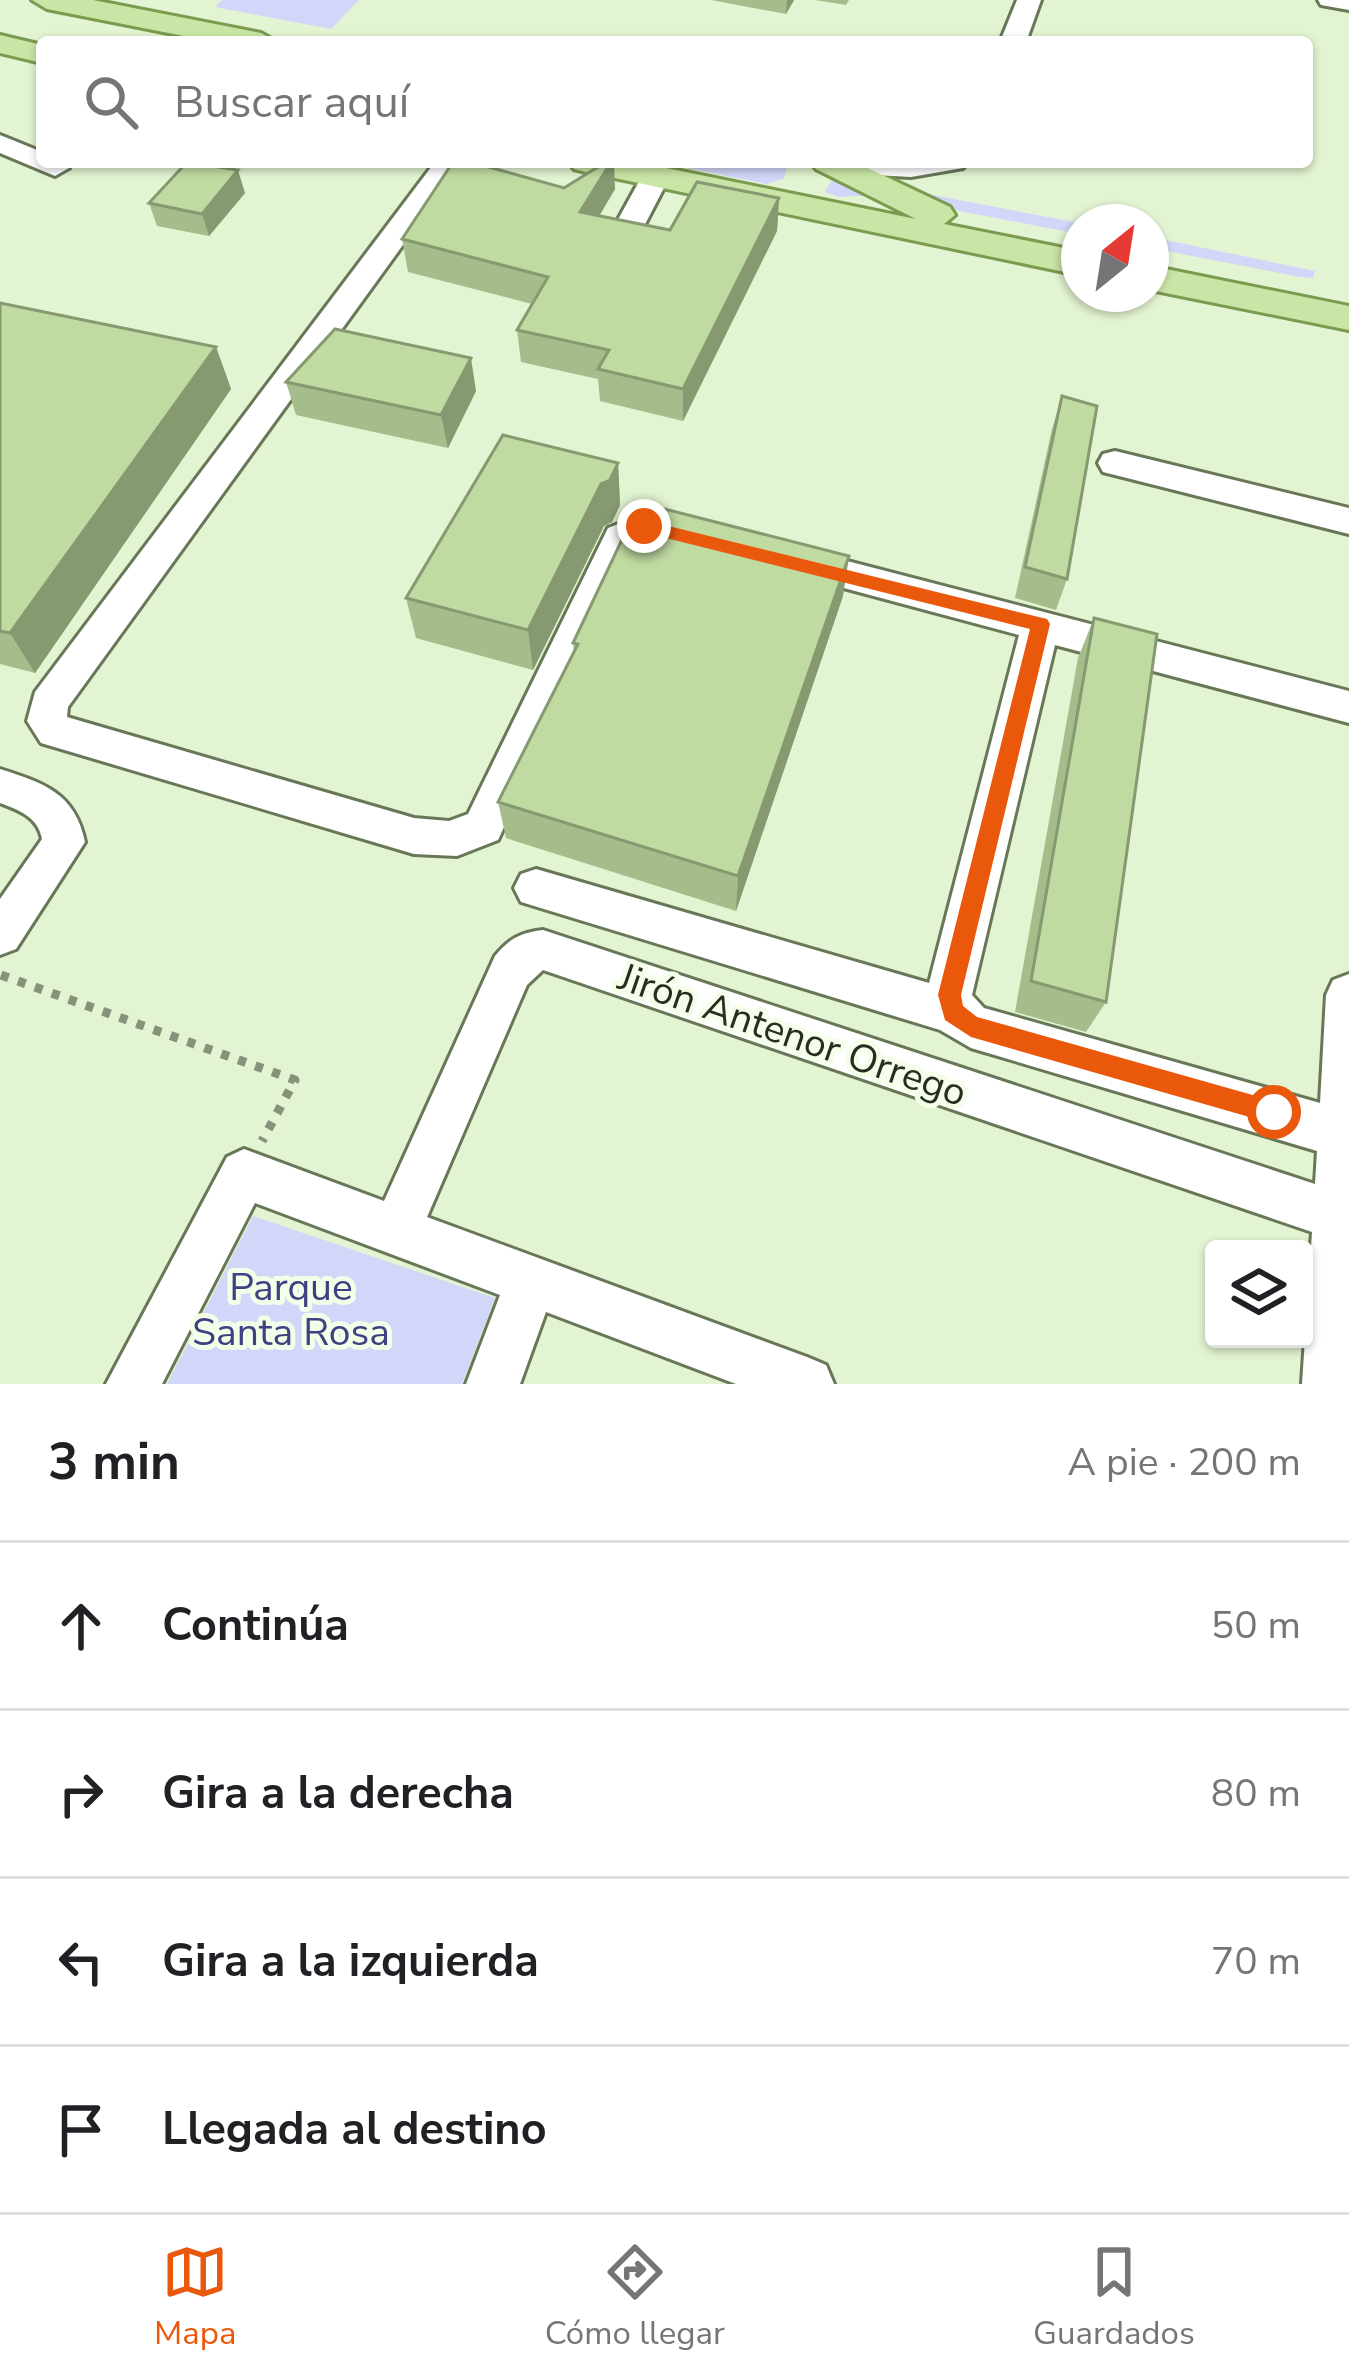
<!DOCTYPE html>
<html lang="es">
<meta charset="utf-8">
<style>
:root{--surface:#fff;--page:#f2f2f2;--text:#202124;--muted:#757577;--line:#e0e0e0;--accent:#ea580c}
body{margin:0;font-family:"Nunito Sans",sans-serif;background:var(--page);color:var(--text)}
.controls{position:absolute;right:36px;bottom:36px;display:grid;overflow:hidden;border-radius:12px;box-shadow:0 3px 9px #0004}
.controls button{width:108px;height:108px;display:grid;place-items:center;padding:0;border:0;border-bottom:3px solid var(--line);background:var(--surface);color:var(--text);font:60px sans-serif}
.compass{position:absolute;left:1061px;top:204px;width:108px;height:108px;border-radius:50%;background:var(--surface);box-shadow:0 3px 9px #0004;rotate:30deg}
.stop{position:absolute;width:36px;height:36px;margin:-27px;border:9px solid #ea580c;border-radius:50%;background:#fff}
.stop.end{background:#ea580c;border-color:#fff;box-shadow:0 3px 12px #0008}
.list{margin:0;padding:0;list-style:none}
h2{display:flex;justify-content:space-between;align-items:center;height:156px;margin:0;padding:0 48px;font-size:51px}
h2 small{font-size:39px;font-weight:400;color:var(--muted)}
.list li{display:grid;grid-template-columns:78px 1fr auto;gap:36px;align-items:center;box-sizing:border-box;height:168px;padding:0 48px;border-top:3px solid var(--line)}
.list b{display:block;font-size:45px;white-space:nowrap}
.list em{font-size:39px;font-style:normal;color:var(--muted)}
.icon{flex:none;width:66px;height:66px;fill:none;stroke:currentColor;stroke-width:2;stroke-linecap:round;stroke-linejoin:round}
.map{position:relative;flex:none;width:1349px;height:1384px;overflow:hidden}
.search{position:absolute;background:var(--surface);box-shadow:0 3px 9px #0004;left:36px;right:36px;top:36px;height:132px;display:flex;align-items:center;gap:30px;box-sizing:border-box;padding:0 42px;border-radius:12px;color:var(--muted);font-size:45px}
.sheet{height:828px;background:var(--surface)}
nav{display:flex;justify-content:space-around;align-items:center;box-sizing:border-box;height:168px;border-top:3px solid var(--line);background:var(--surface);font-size:33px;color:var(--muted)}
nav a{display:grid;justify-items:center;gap:6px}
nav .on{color:var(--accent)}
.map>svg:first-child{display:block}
</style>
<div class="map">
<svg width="1349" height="1384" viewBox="0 0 1349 1384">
<rect width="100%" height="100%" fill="#e2f4d1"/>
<g fill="#d2d7f9">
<polygon points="222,0 359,0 331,29 215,7"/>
<polygon points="657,162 776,162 787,169 783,179 766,184"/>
<polygon points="834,176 1079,223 1079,234 877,195 840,197 825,192"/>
<polygon points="1151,237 1315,271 1313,278 1300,277 1151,248"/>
<polygon points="253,1216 495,1298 462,1384 167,1384"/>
</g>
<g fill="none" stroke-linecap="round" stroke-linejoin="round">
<g stroke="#687758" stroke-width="6">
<g id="minor">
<polygon points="1017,0 1041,0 1026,42 1000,42"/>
<polygon points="1318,0 1349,0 1349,10 1321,5"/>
<polygon points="0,135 42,152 42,162 65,162 69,168 55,176 0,153"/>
<path d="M435,162H463L68,707L67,717L414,818L449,821L468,814L608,528L644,514L689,522L694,531L689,540C670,546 653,538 635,546L498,840L457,856L414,854L41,743L27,721L35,692Z"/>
<polygon points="825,162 967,162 963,168 911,177 837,173 827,171"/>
<polygon points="656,168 670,176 640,234 635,240 615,240 610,234 642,176"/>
<polygon points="1115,451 1349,508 1349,534 1103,472 1098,463 1103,454"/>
<path d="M797,548L1349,691V723L1055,645L972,995L984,1008L1320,1103L1326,995L1333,980L1349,974V1384H1302L1312,1232L543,970L527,985L427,1217L807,1357L826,1365L834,1384H736L546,1312L520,1384H466L500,1295L255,1203L162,1384H106L227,1157L244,1149L384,1201L495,956C510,938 520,933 543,930L1315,1184L1317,1151L971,1048L940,1030L521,902L514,888L521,874L536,869L929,983L1019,635L784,572L779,562L784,552Z"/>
<path d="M0,769C44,783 75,793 85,842L16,949L0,955V899L42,839C38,817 19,810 0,803Z"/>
</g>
</g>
<g stroke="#7a9b50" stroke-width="6">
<g id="major">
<polygon points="32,0 93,0 261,33 277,42 214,42 47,9"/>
<polygon points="0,35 42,45 42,63 0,53"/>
<polygon points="569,162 637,162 916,219 816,169 811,162 855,162 950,207 955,215 944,224 1079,251 1079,275 586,172 574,169"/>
<polygon points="1151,266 1349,306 1349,330 1151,290"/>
</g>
</g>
<polyline stroke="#86927a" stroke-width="9" stroke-dasharray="8 10" stroke-linecap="butt" points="1,975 295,1080 262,1141"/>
<use href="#minor" fill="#fff" fill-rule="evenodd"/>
<use href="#major" fill="#cae6a6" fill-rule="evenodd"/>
</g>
<g fill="#a5bc8b">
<polygon points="711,0 794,0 786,14"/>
<polygon points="815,0 849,0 846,5"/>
<polygon points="564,188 615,189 599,216 670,230 779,198 777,231 683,421 600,401 598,379 521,362 517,330 532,304 408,272 402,239"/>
<polygon points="245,193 209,236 157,226 149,203"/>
<polygon points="0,303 216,347 231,389 35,673 0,664"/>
<polygon points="286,382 476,391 448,448 296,415"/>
<polygon points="1062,396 1067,579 1056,610 1015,598 1052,429"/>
<polygon points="618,463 620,505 612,522 604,526 533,670 416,638 406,598"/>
<polygon points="843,596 736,911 506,838 498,802 574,653 573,643"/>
<polygon points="1094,618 1106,1002 1086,1032 1015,1012 1078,658"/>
</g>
<g fill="#869971">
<polygon points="787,0 794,0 786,14"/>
<polygon points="611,162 614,162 615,189 582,245 580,212"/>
<polygon points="238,170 245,193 209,236 202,214"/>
<polygon points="779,198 777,231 683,421 683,389"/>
<polygon points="216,347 231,389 35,673 10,633"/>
<polygon points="471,358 476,391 448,448 441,415"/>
<polygon points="618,463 620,505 612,522 604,526 533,670 528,630 601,484"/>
<polygon points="849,556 843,596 736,911 738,876"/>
</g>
<g fill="#c0dba2" stroke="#869971" stroke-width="3">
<polygon points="187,162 238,170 202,214 149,203"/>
<polygon points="453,162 471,162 564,188 606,162 611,162 580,212 670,230 697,182 779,198 683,389 598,369 609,350 517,330 548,277 402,239"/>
<polygon points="0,303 216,347 10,633 0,631"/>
<polygon points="335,329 471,358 441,415 286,382"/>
<polygon points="1062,396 1097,406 1067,579 1025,567"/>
<polygon points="503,435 618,463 610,480 601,484 528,630 406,598"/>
<polygon points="645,504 849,556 738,876 498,802 578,644 573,643 637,508"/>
<polygon points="1094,618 1157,634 1106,1002 1031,981"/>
</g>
<polygon fill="#ea580c" points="644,520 1047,619 1050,624 961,995 963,1006 977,1017 1274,1101 1286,1112 1282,1121 1274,1124 971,1037 945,1020 938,995 1030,629 638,531 635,526"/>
<g text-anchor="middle" stroke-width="10" stroke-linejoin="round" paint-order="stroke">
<g font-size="39" fill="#272d20" stroke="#f4fee9">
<text transform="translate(793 1034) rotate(19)" y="14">Jirón Antenor Orrego</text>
</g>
<g font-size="39" fill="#3f3f84" stroke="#f4fee9">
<text x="291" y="1300">Parque<tspan x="291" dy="45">Santa Rosa</tspan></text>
</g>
</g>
</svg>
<div class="controls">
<button><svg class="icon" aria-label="layers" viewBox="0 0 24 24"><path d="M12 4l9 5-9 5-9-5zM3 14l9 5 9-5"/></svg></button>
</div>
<svg class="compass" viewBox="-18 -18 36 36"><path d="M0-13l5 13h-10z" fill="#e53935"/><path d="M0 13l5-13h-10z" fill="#757577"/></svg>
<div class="stop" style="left:1274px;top:1112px"></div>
<div class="stop end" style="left:644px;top:526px"></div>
<div class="search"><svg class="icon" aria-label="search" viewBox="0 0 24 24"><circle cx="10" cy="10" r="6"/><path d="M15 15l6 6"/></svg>Buscar aquí</div>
</div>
<section class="sheet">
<h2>3 min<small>A pie · 200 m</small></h2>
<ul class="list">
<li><svg class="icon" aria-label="ahead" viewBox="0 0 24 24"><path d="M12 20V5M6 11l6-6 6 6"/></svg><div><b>Continúa</b></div><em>50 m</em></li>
<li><svg class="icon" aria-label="right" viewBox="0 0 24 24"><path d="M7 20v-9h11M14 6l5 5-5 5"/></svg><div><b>Gira a la derecha</b></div><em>80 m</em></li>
<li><svg class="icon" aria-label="left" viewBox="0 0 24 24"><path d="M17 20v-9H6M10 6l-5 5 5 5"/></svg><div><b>Gira a la izquierda</b></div><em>70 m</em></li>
<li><svg class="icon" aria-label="arrive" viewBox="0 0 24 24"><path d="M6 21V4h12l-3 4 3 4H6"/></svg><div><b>Llegada al destino</b></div></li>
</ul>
</section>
<nav>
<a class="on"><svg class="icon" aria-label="map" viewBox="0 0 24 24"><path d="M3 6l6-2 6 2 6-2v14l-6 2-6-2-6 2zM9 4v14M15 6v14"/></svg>Mapa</a>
<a><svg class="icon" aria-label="directions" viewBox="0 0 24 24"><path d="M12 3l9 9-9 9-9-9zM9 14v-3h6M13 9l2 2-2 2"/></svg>Cómo llegar</a>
<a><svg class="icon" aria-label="saved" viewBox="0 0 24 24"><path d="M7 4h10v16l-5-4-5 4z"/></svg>Guardados</a>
</nav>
